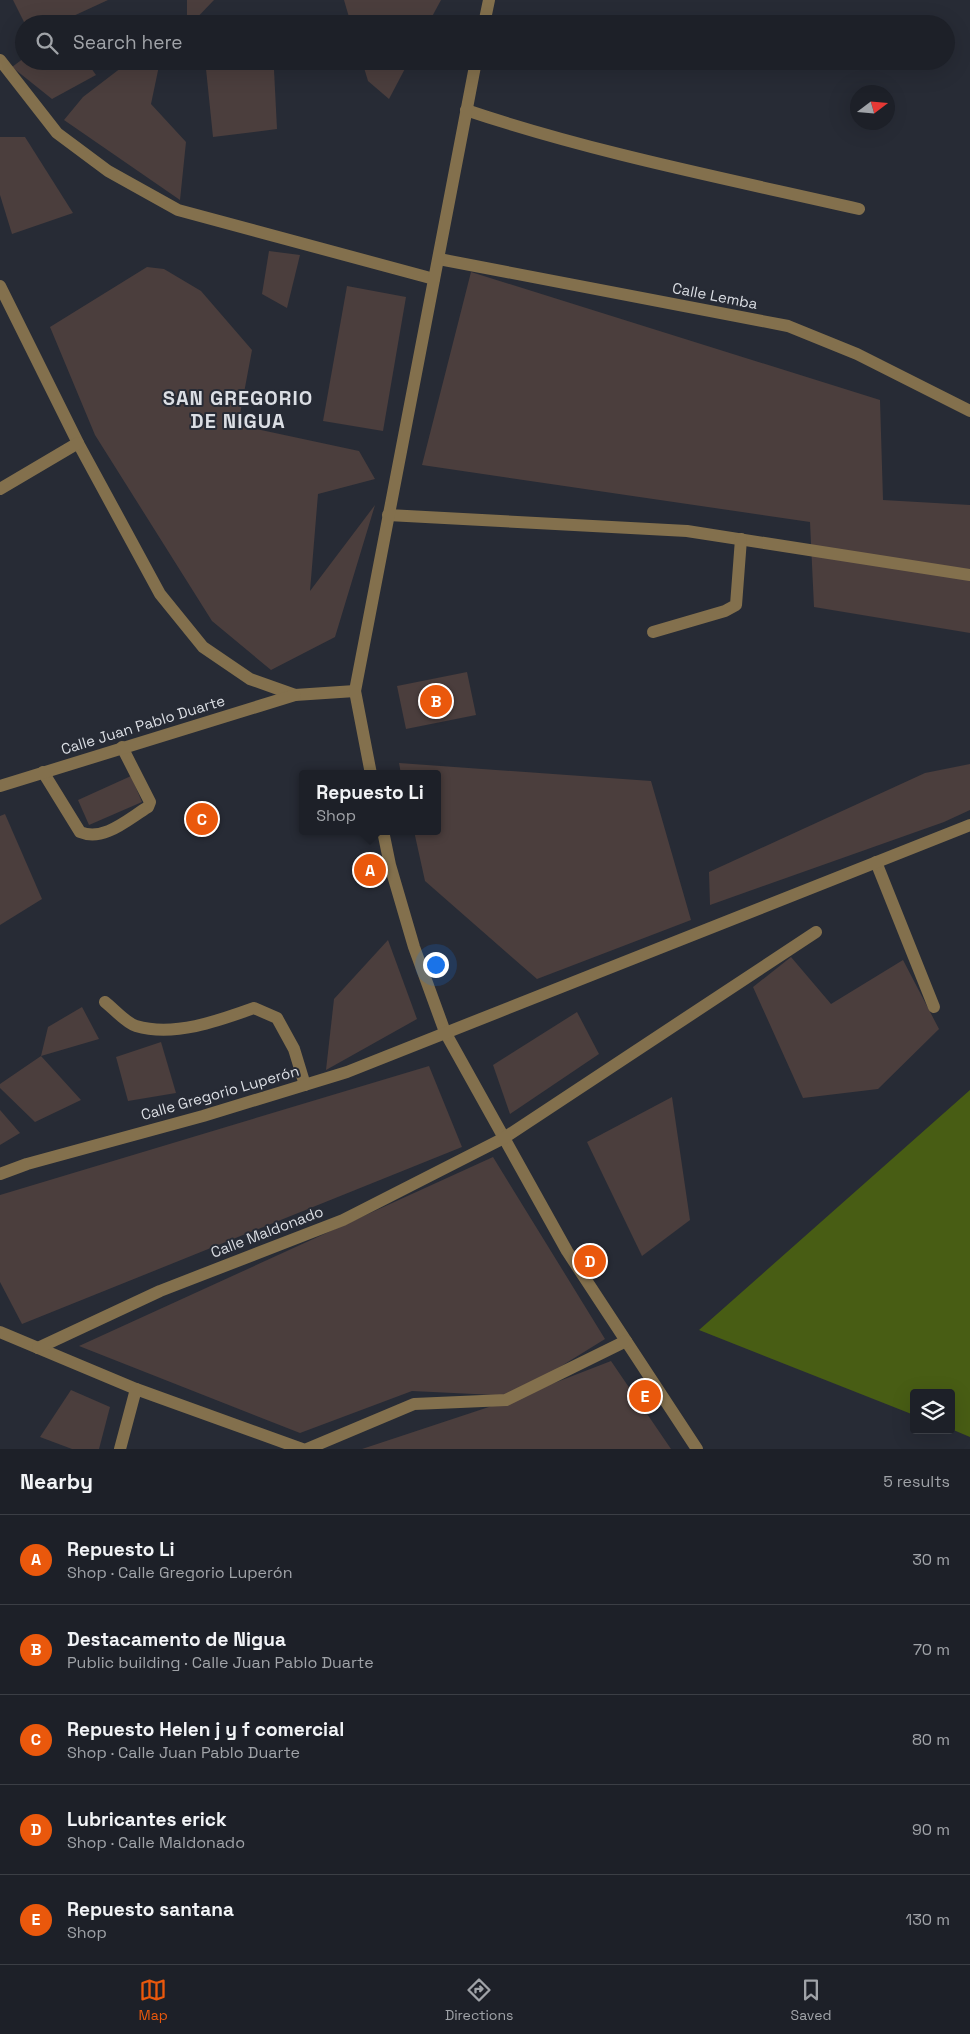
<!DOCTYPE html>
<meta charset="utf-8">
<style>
:root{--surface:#1d2028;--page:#252830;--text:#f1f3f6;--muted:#a0a3a8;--line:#3b3e45;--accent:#ea580c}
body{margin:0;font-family:"Space Grotesk",sans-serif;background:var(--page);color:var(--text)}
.controls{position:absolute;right:15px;bottom:15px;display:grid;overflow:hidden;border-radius:5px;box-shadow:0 5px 20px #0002}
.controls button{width:45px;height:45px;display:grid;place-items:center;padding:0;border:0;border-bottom:1px solid var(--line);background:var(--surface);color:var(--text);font:25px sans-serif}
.compass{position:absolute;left:850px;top:85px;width:45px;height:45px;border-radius:50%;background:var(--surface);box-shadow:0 5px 20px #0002;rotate:74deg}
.you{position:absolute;left:435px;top:964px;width:18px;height:18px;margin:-12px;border:4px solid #fff;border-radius:50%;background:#1a73e8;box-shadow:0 0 0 8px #1a73e833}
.badge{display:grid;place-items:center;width:32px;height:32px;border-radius:50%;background:var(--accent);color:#fff;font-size:16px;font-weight:700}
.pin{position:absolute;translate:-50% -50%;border:2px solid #fff;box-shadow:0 1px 5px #0006}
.popup{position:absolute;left:299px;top:770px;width:142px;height:65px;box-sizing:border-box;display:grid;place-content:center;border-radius:5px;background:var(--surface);filter:drop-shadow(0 1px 4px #0005);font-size:16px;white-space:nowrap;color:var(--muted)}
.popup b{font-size:19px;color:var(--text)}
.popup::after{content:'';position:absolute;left:50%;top:100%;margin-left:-10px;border:10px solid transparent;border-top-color:var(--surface)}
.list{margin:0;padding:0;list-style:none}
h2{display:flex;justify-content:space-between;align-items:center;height:65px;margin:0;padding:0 20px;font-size:21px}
h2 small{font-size:16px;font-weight:400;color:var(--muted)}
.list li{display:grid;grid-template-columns:32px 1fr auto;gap:15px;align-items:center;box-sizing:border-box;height:90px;padding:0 20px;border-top:1px solid var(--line)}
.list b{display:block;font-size:19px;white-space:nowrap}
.list p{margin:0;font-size:16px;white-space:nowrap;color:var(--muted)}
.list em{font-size:16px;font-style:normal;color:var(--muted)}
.icon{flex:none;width:28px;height:28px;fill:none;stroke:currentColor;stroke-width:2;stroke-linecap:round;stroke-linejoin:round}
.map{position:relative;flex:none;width:970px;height:1449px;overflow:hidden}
.search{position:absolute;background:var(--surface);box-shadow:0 5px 20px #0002;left:15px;right:15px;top:15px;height:55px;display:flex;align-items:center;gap:12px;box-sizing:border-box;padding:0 18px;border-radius:28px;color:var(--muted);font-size:19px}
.sheet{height:515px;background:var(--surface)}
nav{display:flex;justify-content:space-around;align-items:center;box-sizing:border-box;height:70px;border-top:1px solid var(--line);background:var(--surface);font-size:14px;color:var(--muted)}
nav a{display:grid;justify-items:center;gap:2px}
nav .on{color:var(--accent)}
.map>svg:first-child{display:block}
</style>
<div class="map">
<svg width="970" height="1449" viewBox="0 0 970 1449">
<rect width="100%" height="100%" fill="#272b35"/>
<polygon fill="#485d14" points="970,1090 970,1437 951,1429 951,1393 914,1393 914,1415 699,1330"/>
<g fill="#4b3e3d">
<polygon points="13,0 108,0 56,24 25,24"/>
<polygon points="187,0 214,0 191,24 187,24"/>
<polygon points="344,0 441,0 428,24 351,24"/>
<polygon points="24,58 24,61 86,61 96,75 52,99 12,67"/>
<polygon points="130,61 160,61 151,104 186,142 180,200 64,120 83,97"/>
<polygon points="362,61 409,61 389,99 368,81"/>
<polygon points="206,69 274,70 277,129 213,137"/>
<polygon points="0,137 25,137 73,213 12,234 0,195"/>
<polygon points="269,251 300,255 287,308 262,294"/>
<polygon points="147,267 164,269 201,291 252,350 238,425 359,451 375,479 318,494 310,591 375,505 335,637 271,670 212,621 95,435 50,327"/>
<polygon points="471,272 880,400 883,500 970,505 970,633 814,607 810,522 422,465"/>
<polygon points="347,286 406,297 383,431 323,421"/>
<polygon points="467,672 476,715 406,729 397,686"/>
<polygon points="399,763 651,781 691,920 537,979 425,881 414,831 438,831 438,774 401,774"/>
<polygon points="970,764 970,810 944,822 710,905 709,872 925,773"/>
<polygon points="131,776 142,802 89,825 78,800"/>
<polygon points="5,814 42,899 0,925 0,816"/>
<polygon points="388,940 417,1019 326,1070 334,999"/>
<polygon points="791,957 831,1004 903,960 939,1029 878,1089 803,1098 753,987"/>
<polygon points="82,1007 99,1039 41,1056 81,1100 35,1122 0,1088 0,1084 41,1056 48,1027"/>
<polygon points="577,1012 599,1054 510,1114 493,1065"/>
<polygon points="161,1042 176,1093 128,1101 116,1057"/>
<polygon points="429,1066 462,1147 22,1324 0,1282 0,1195"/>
<polygon points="672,1097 690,1220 642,1256 587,1142"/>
<polygon points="0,1110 20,1133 0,1145"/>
<polygon points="493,1157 605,1339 513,1396 412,1391 300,1433 79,1346"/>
<polygon points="611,1361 671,1449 362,1449 513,1399"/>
<polygon points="71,1390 110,1407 99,1449 72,1449 40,1437"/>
</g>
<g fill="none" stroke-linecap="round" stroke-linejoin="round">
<g stroke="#83704d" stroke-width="12">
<polyline points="484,24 489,0"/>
<polyline points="0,60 57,133 108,171 178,210 434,279"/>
<path d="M466,110C594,153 728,179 859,209"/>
<polyline points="439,259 788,326 857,354 970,411"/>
<polyline points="0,286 78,443 160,594 203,647 250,679 295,695 355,691"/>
<polyline points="0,489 78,443"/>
<polyline points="388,515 687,531 970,575"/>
<polyline points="653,632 725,611 736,605 741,539"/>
<path d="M43,772L80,832C104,842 128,819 148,807L150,802L122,747"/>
<polyline points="371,774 355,691 476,61"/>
<polyline points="0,786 295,695"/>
<polyline points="383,831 390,865 414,947 445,1032 567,1251 697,1449"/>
<polyline points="876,862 934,1007"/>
<path d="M105,1002C114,1009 126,1023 136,1026C174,1037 218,1021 254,1008L277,1018L294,1049L305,1085"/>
<polyline points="0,1174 27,1164 203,1116 347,1072 970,825"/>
<polyline points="0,1332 136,1389 302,1449"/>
<polyline points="38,1348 160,1291 343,1220 504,1138 816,932"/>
<polyline points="120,1449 136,1389"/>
<polyline points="307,1449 414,1404 506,1400 626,1341"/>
</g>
</g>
<g text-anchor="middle" stroke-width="4" stroke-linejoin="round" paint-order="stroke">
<g font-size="15" fill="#dbdee4" stroke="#272b35">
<text transform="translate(715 296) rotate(11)" y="5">Calle Lemba</text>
<text transform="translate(143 725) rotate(-17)" y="5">Calle Juan Pablo Duarte</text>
<text transform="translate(220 1093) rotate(-16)" y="5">Calle Gregorio Luperón</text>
<text transform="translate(267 1232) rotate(-21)" y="5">Calle Maldonado</text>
</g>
<g font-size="20" font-weight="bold" letter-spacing="1" fill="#dbdee4" stroke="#272b35">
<text x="238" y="405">SAN GREGORIO<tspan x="238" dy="23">DE NIGUA</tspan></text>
</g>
</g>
</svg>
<div class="controls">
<button><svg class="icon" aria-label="layers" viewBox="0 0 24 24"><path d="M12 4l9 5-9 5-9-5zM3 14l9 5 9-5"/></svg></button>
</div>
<svg class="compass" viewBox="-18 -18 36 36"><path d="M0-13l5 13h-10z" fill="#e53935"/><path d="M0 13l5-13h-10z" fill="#a0a3a8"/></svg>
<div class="you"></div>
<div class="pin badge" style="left:370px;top:870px">A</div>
<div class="popup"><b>Repuesto Li</b>Shop</div>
<div class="pin badge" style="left:436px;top:701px">B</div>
<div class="pin badge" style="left:202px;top:819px">C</div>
<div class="pin badge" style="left:590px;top:1261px">D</div>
<div class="pin badge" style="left:645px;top:1396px">E</div>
<div class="search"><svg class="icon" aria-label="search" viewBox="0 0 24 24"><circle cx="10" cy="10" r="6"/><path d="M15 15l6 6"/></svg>Search here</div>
</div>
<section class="sheet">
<h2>Nearby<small>5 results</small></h2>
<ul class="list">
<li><span class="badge">A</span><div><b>Repuesto Li</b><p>Shop · Calle Gregorio Luperón</p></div><em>30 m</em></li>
<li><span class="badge">B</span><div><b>Destacamento de Nigua</b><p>Public building · Calle Juan Pablo Duarte</p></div><em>70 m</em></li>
<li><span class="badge">C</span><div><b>Repuesto Helen j y f comercial</b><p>Shop · Calle Juan Pablo Duarte</p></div><em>80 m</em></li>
<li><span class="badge">D</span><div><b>Lubricantes erick</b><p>Shop · Calle Maldonado</p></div><em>90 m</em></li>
<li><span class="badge">E</span><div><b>Repuesto santana</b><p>Shop</p></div><em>130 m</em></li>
</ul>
</section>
<nav>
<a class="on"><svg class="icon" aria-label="map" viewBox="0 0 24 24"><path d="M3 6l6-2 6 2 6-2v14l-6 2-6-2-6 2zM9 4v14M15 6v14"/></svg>Map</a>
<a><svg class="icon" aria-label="directions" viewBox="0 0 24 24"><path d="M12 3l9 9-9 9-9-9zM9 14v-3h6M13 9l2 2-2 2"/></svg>Directions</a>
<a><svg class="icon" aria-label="saved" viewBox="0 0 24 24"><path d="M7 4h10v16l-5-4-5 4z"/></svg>Saved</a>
</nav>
